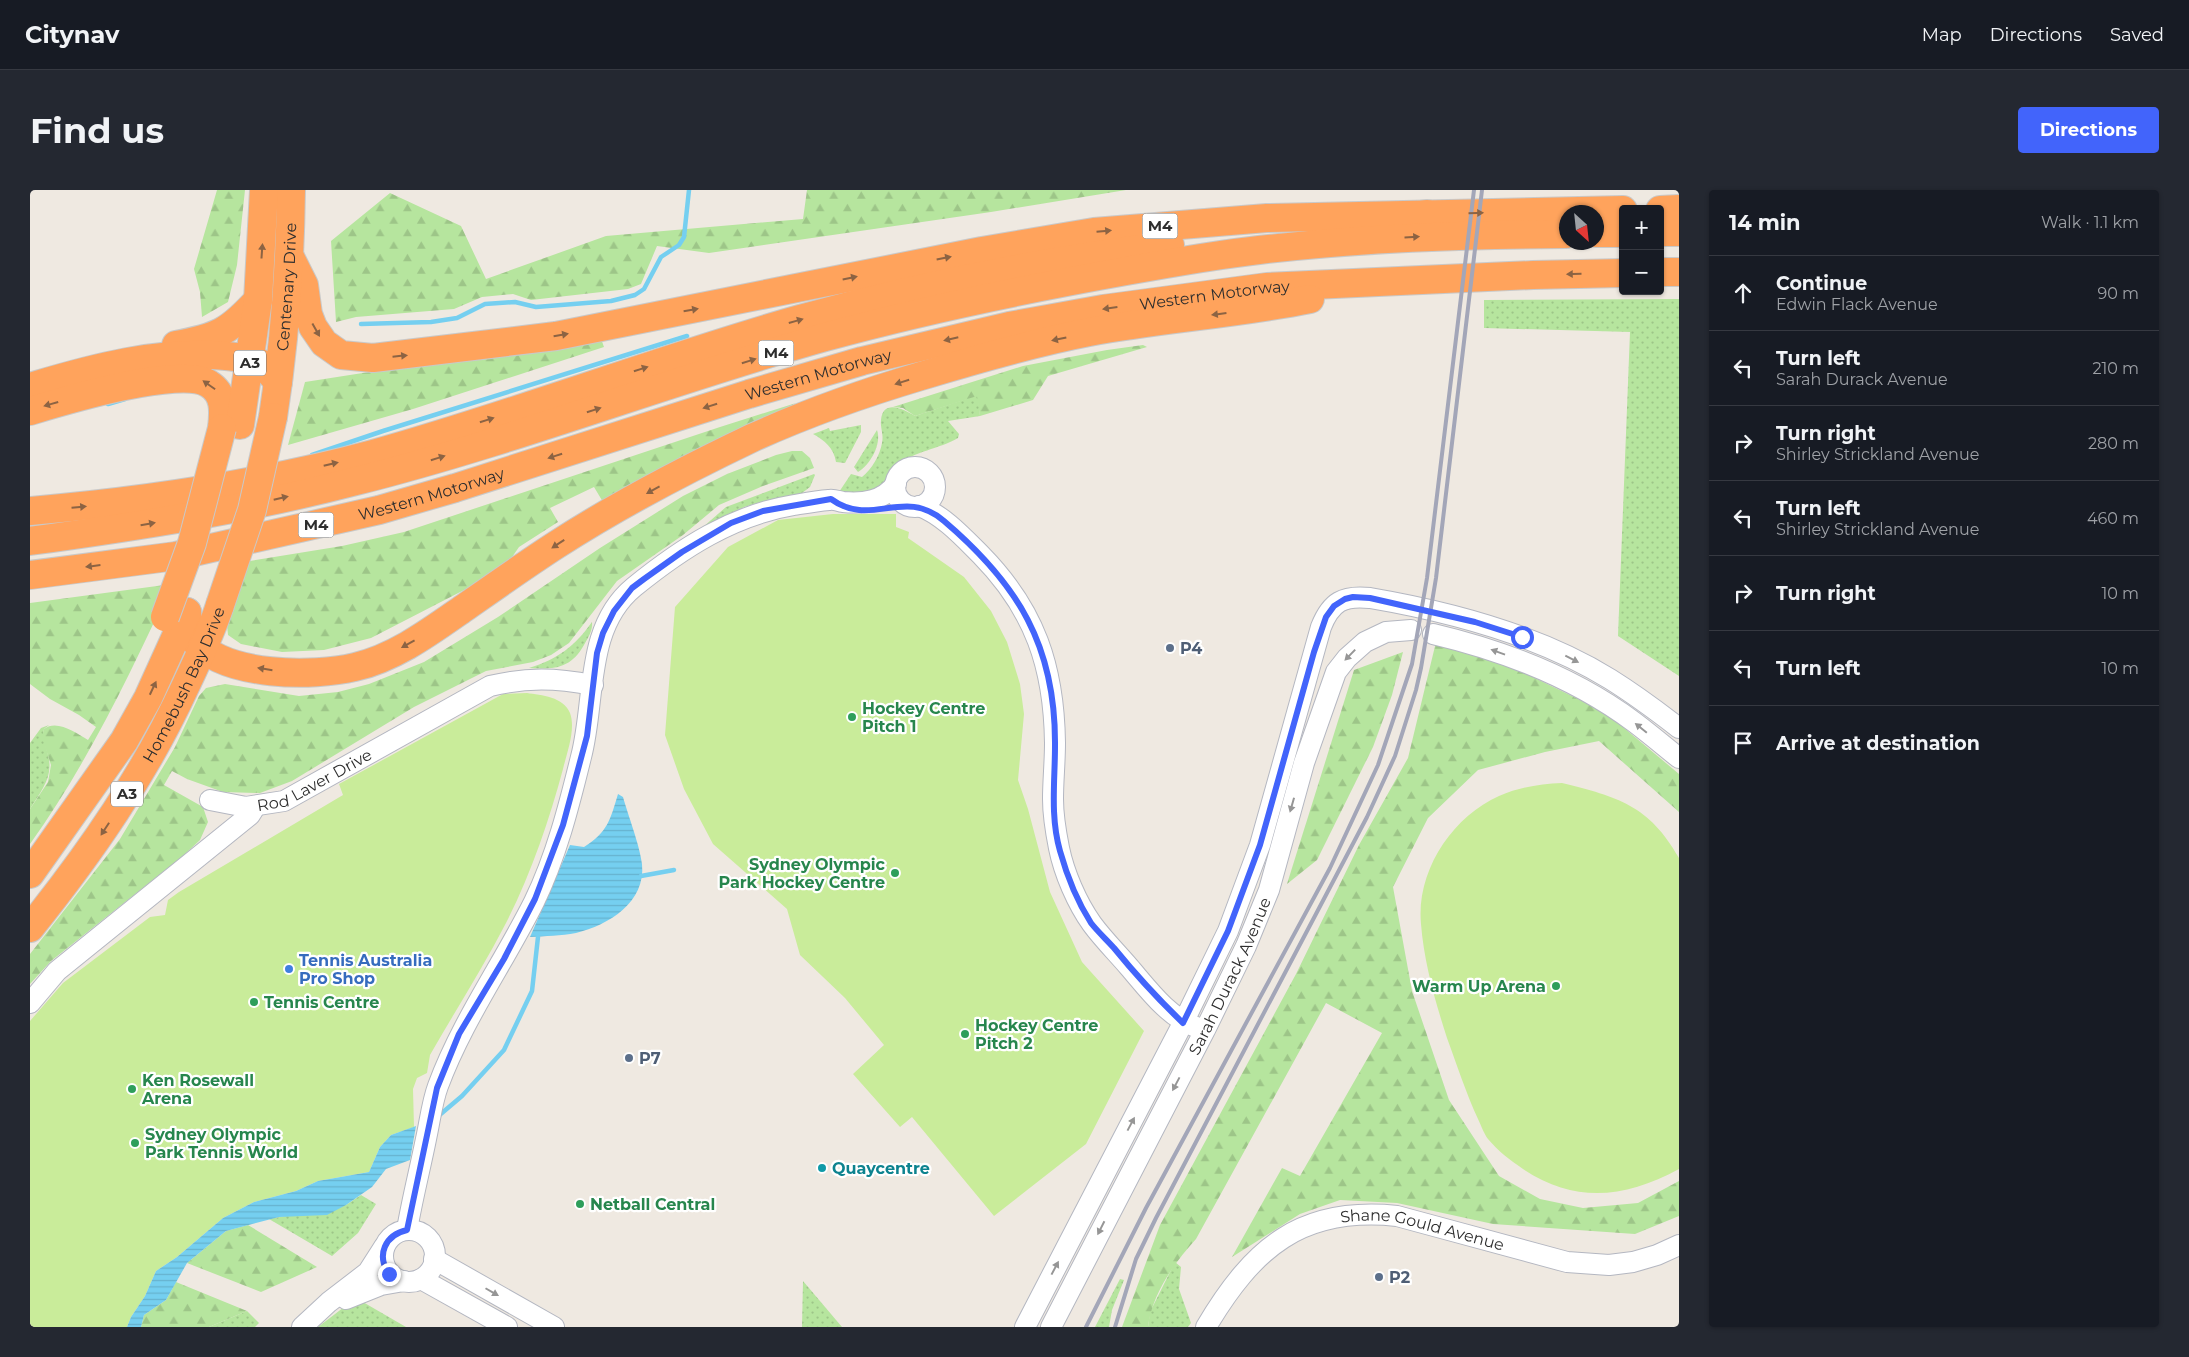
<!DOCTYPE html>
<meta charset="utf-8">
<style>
:root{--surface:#171b24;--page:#242831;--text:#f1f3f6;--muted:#9ea1a6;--line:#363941;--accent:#4264fb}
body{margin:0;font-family:Montserrat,sans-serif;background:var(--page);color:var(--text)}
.controls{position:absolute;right:15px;top:15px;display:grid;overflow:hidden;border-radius:5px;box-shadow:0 1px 4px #0004}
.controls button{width:45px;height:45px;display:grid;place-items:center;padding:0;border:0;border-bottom:1px solid var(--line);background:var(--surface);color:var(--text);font:25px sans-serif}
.compass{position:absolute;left:1529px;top:15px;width:45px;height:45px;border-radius:50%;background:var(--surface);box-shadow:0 1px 4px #0004;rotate:153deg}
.stop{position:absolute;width:15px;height:15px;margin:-11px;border:4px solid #4264fb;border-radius:50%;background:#fff}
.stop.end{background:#4264fb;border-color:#fff;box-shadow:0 1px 5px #0008}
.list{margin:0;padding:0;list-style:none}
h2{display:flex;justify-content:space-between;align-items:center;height:65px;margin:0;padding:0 20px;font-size:21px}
h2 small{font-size:16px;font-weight:400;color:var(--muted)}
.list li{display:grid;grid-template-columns:32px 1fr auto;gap:15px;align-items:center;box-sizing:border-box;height:75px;padding:0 20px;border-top:1px solid var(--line)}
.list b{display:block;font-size:19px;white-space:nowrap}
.list p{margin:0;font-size:16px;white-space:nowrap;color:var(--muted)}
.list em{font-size:16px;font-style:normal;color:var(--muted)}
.icon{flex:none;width:28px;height:28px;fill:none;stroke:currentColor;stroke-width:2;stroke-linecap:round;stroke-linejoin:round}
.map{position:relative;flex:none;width:1649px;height:1137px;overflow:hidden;border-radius:5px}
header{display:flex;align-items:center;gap:30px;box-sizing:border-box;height:70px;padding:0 25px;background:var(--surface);border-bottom:1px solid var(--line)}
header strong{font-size:24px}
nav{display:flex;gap:28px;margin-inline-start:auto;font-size:18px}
.intro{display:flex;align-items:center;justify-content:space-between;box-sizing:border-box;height:120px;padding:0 30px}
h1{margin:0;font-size:35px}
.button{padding:12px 22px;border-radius:5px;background:var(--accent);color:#fff;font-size:18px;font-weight:700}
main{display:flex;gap:30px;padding:0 30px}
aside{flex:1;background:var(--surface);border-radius:5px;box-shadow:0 1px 4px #0004}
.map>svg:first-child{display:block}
</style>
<header>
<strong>Citynav</strong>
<nav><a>Map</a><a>Directions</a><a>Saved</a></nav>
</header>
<div class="intro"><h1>Find us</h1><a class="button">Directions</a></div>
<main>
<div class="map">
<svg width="1649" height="1137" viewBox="0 0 1649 1137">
<defs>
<pattern id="grass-dots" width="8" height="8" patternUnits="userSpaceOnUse" patternTransform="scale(1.25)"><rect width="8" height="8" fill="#b6e59e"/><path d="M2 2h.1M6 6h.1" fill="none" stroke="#9dc588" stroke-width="1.8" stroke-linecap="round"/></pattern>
<pattern id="forest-firs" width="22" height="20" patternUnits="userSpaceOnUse" patternTransform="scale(1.25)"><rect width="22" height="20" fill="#b6e59e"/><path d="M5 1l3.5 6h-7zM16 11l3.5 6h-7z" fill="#9dc588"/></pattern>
<pattern id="water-rules" width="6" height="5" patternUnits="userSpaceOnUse" patternTransform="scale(1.25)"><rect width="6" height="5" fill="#75cff0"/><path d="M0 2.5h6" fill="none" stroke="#66b2ce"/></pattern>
</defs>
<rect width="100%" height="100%" fill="#efe9e1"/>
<g fill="url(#grass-dots)">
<polygon points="1649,109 1649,486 1588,446 1600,142 1454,138 1454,110"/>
<path d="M948,205L950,226L918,231L929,244L928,248C909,259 885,261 867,275C857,283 860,296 848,302C841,306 818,303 809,302L821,284L832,287C842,279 850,265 852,253C854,245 850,237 851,230C853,208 875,220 885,226Z"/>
<path d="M831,235V242L815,273L806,272C804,258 794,250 783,244L799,238L800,241Z"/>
<path d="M847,240C852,254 840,275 828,282L824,277Z"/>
<polygon points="784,284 785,285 780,297 768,306 735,311 714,317 665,344 696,317"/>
<path d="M562,432C563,440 558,448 554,455C541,478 525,480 499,478C528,469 545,456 562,432Z"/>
<path d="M19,535L14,539C12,548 16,556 18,565C24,587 11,601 0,619V553L11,538Z"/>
<polygon points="331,1005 346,1014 328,1043 302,1066 239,1029 316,1015"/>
<polygon points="1145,1072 1151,1077 1149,1099 1161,1133 1158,1137 1118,1137 1120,1122"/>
<polygon points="1090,1089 1094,1090 1082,1120 1079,1137 1065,1137"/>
<polygon points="773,1091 812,1137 772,1137"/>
<polygon points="326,1108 376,1137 288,1137"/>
<polygon points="217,1121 229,1133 225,1137 179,1137"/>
</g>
<g fill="url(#forest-firs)">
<polygon points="187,0 215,0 207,75 198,112 172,127 170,102 164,79"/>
<polygon points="777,0 1096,0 961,22 679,63 627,56 611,94 598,99 501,110 483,104 452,107 424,119 326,127 306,132 301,51 360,3 431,36 456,89 576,46 773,29"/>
<polygon points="570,146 574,157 383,219 258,255 275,192"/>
<polygon points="1113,155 1117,157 1018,186 1003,210 950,226 947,206 885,226 873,218 863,217 993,176 1077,160"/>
<polygon points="766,213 573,312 564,297 520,318 528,332 489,357 478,373 438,398 341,448 294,460 252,462 211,454 198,445 197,435 220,371 312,356 374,342 690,237"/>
<polygon points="762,261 772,261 780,268 784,278 733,296 689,315 653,345 587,391 539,453 521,465 503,472 456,481 384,517 262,591 230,603 193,602 157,589 142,581 134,595 173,617 178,632 170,650 153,666 21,771 0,794 0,764 90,649 145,557 169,506 176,498 195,494 269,506 308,502 339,494 394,472 468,427 570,358 653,306 697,284 746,265"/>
<path d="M142,394C100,484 58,573 0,654V619L18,592L21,575L12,547L14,539C27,529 46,543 58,550L66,537L49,525L20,509L0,494V413Z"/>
<path d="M1406,452L1472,472L1575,522L1649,584V622L1569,551L1515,562L1448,580L1398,628L1363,697L1382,801L1419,910L1469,986L1510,1009L1553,1018L1608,1013L1649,991V1026L1605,1044L1463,1034L1367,1013L1310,1010L1270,1024L1202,1067L1252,978L1270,986L1352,843L1296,813L1166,1049C1144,1073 1122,1104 1118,1137H1092L1130,1035L1266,784L1329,655L1378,568Z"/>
<polygon points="1373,462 1362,505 1343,557 1287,670 1257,694 1324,480"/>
<polygon points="218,1035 287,1077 231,1102 157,1073 196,1041"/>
<polygon points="146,1092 217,1121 179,1137 111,1137 114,1125 136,1110"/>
</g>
<g fill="#c9ec9a">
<polygon points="803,324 866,324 866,337 879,342 878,348 934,387 961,421 977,452 990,494 994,524 988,590 998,619 1020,702 1052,772 1114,841 1056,954 964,1026 882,927 870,937 823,884 854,855 815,808 770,765 757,719 683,654 654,599 635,545 645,417 698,357 748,330"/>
<path d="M497,503C511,505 534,507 540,523C546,539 537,562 533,579C519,631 501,684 476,733C453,778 425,821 400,865L397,883L387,888L383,899L384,937L361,945L350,957L339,982L288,991L266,1001L224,1012L193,1028L147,1067L126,1081L115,1106L101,1127L97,1137H0V831L33,793L120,727L135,725L138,710L149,702L313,605L309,594L473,504Z"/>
<path d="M1532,593C1588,607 1619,615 1649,668V979C1595,1008 1546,1014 1493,979C1480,970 1468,961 1458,949C1454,944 1451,935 1448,929C1436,903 1427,875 1417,848C1405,811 1394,772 1391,734C1386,681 1422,627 1469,606C1490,597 1510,594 1532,593Z"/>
</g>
<g fill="url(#water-rules)">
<path d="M588,604L593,607C598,625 610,656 612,674C616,712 579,735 546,743C531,746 515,746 500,747L540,655L554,657C578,642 580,630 588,604Z"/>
<polygon points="386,936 380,970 356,979 342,997 316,1015 297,1025 249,1027 196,1041 157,1073 136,1110 114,1125 111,1137 97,1137 101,1127 115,1106 126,1081 147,1067 193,1028 224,1012 266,1001 288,991 339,982 350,957 361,945"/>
</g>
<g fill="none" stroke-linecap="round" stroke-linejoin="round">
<g stroke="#75cff0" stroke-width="4.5">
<polyline points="331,134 401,132 427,128 455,114 485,112 506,117 581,111 605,105 614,99 631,67 649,55 654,47 659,0"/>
<polyline points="78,214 95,209"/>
<polyline points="282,265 353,241 657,146"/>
<polyline points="611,686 644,680"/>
<polyline points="406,928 432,906 474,860 502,801 508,747"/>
</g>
<g stroke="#b4b7c1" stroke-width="22">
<g id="minor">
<circle cx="885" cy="297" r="20"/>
<path d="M889,316C913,325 933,347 951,365C1005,420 1024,477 1025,553C1025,572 1023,591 1023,609C1023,625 1026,643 1029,658C1034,683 1047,713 1062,734C1073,749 1087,763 1099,777C1118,799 1138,827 1166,837"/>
<path d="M1403,444C1475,461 1545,488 1604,532C1620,544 1634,556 1649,568"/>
<path id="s1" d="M180,610L216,617L254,611L460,496C497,487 526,488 563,495"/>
<polyline points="0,813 27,781 220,625 225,617"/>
<path d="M377,1040C382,1010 390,979 396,949C400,931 402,912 408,896C432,831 473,774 504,712C526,667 539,616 551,567C566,511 554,438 604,397C652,358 703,325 764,315C776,313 787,311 799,310C803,309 808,311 813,312C834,314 853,311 866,294"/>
<circle cx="379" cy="1066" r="26"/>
<polyline points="404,1069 524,1137"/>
<polyline points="391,1089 477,1137"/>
<polyline points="316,1109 351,1095 374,1091"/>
<polyline points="272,1137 299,1112 338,1082 354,1057"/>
<path d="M995,1137L1153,833L1198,741L1230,655L1291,437C1301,412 1313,405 1340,408C1422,422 1509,445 1580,489C1604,504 1627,521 1649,538"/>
<path id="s2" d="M1021,1137L1175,840L1216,756L1239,700L1274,573L1306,482L1317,468L1335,452L1356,442L1381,440"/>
<path id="s3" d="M1176,1137C1223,1058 1271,1016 1367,1026L1537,1072L1579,1075L1603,1072L1627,1065L1649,1055"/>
</g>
</g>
<g stroke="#c9c9c9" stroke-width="30">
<g id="highway">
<polyline points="1630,20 1649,19"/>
<polyline points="1327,34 1397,24"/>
<polyline points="1630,42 1649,42"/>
<polyline points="1566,43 1593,43"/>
<polyline points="260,67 274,95 278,124 283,137 294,153 311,165 343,168 526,146 952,61 1064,42 1237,28 1593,20"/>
<polyline points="1630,82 1649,82"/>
<path d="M146,155C188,147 199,142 228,110"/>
<path d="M0,197C63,178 130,160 196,166C206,167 220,168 230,173C237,178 243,186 248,192"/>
<path d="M0,221C33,211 152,175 179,194C195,204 194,221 192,238"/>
<path id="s4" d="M243,227C255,151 260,77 261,0"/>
<polyline points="210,235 228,110 234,0"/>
<path d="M0,321C116,311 231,294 343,264C487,224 626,170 770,129C891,95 1015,71 1140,55"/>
<path d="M0,351C110,336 219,319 326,291C485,251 638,191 795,147C894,120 995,99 1096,81C1140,73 1184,65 1229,60C1331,48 1433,45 1536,44"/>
<path id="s5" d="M0,385L146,366L349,320L425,298L719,204L832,171L979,136L1073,119L1237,97L1503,85L1593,83"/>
<path d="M157,422C158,432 158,444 165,451C196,487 283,487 325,477C365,468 401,441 434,418C464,397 495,375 526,355C588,315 655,280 722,248C777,223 834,203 891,186C947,169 1002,153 1059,142C1133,128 1207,124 1280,109"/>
<polyline points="0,684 94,551 118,508 157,422"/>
<path id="s6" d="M0,738C61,662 115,584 156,495C168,469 181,443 190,415"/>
</g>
</g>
<use href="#minor" stroke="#fff" stroke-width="20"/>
<use href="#highway" stroke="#ffa35c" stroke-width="28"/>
<g stroke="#a3a6b8" stroke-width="4">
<polyline points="1056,1137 1116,1018 1300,678 1348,575 1382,474 1397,388 1444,0"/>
<polyline points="1085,1137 1106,1069 1126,1028 1337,627 1365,566 1386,500 1391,478 1406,388 1452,0"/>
</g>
<g stroke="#c9c9c9" stroke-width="30" stroke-linecap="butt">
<g id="highway-bridge">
<polyline points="190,415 222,320 243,227"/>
<polyline points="135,427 162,353 192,238"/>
</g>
</g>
<use href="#highway-bridge" stroke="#ffa35c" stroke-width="28"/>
</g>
<defs><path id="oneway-solid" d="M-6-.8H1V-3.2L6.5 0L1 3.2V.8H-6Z" transform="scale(1.25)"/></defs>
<g fill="#8c6343">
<use href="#oneway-solid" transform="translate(1446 23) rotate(-1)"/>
<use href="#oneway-solid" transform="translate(1074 41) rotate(-5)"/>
<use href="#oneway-solid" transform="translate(1382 47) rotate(-4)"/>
<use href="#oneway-solid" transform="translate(232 61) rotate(-86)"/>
<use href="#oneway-solid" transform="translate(914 68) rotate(-11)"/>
<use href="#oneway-solid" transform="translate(1544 84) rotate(179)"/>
<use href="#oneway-solid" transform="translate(820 88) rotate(-12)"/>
<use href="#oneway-solid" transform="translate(1080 118) rotate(172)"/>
<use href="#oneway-solid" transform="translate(661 120) rotate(-10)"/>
<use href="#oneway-solid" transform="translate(1189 124) rotate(173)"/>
<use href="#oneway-solid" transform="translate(766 131) rotate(-16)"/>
<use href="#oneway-solid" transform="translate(286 140) rotate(61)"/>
<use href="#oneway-solid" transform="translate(531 145) rotate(-10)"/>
<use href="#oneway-solid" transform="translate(921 149) rotate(167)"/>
<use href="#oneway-solid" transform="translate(1029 149) rotate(168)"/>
<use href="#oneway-solid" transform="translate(370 166) rotate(-6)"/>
<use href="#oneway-solid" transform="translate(719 171) rotate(-17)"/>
<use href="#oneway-solid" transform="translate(611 179) rotate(-18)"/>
<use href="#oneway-solid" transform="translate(872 192) rotate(163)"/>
<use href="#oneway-solid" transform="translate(179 195) rotate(-145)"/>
<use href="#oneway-solid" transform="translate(21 214) rotate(164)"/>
<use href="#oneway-solid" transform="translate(680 216) rotate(162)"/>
<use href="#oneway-solid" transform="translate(564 220) rotate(-18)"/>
<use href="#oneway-solid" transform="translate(457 230) rotate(-18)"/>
<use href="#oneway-solid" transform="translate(525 266) rotate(162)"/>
<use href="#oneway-solid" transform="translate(408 268) rotate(-17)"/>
<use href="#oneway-solid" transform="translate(301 274) rotate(-13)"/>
<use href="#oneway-solid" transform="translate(623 300) rotate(151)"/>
<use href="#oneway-solid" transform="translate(251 308) rotate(-13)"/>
<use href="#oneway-solid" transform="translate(49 317) rotate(-5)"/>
<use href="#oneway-solid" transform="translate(118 334) rotate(-10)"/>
<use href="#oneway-solid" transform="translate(528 354) rotate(147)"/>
<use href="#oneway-solid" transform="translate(63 376) rotate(173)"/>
<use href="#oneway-solid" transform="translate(378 454) rotate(151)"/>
<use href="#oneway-solid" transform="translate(235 479) rotate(-171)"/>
<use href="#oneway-solid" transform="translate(123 498) rotate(-65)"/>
<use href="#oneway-solid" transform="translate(75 639) rotate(123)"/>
</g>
<g fill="#969696">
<use href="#oneway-solid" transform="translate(1468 462) rotate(-160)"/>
<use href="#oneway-solid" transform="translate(1320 465) rotate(134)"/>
<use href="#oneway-solid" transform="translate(1542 469) rotate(27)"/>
<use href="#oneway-solid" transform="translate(1611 538) rotate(-141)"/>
<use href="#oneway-solid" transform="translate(1262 615) rotate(106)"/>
<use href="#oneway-solid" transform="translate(1146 894) rotate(118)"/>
<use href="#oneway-solid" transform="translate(1101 934) rotate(-62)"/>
<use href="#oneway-solid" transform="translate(1071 1038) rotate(117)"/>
<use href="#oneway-solid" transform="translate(1025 1078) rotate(-62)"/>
<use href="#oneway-solid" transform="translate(462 1102) rotate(30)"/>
</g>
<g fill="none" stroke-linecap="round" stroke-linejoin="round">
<path stroke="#4264fb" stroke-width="6" d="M359,1084C346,1065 355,1045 377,1040L407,898L429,844L474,769L505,709L533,635L557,546L567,463L573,443L584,421L602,398L614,389L652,362L701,333L733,321L801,309C842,339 873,296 914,331C988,394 1026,456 1025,556C1025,591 1020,626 1030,661C1037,686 1047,711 1061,733C1068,742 1077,750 1084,758C1106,785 1128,809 1153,833L1198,741L1230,655L1284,462L1296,427L1304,416L1315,409L1323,407L1340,408L1445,432L1492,447"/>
</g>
<g fill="#5c6f8a" stroke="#fff" stroke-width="2">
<circle cx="1140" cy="458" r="5"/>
<circle cx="599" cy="868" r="5"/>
<circle cx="1349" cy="1087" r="5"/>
</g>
<g fill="#2e9e5b" stroke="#fff" stroke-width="2">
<circle cx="822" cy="527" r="5"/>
<circle cx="865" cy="683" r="5"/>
<circle cx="1526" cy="796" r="5"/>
<circle cx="224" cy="812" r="5"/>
<circle cx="935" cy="844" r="5"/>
<circle cx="102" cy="899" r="5"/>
<circle cx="105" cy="953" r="5"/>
<circle cx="550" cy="1014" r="5"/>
</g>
<circle fill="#3f7fe0" stroke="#fff" stroke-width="2" cx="259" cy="779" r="5"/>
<circle fill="#0f9aa8" stroke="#fff" stroke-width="2" cx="792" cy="978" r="5"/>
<g text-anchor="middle" stroke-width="4.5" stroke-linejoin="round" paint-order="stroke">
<g fill="#fff" stroke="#6d6d6d" stroke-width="1">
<rect x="1112.5" y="23.5" width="35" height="25" rx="4"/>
<rect x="728.5" y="150.5" width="35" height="25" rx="4"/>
<rect x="204" y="160.5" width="32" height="25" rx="4"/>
<rect x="268.5" y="322.5" width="35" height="25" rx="4"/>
<rect x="81" y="591.5" width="32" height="25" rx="4"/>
</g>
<g font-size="15" font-weight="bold" fill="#2e2e2e">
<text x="1130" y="41">M4</text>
<text x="746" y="168">M4</text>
<text x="220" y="178">A3</text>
<text x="286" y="340">M4</text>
<text x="97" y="609">A3</text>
</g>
<g font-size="16" fill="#2e2e2e" stroke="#fff">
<text dy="6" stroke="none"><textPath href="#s4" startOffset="131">Centenary Drive</textPath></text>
<text dy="6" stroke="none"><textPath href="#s5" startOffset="1220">Western Motorway</textPath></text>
<text dy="6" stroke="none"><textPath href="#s5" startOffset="815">Western Motorway</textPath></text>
<text dy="6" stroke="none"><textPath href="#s5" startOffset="410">Western Motorway</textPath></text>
<text dy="6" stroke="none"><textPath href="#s6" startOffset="289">Homebush Bay Drive</textPath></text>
<text dy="6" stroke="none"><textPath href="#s1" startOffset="111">Rod Laver Drive</textPath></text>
<text dy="6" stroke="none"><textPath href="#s2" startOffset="394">Sarah Durack Avenue</textPath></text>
<text dy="6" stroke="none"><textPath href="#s3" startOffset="264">Shane Gould Avenue</textPath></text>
</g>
<g font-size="16" font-weight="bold" fill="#4e5e75" stroke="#fff" text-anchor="start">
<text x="1150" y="464">P4</text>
<text x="609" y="874">P7</text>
<text x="1359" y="1093">P2</text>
</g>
<g font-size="16" font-weight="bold" fill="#27864d" stroke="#fff" text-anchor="start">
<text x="832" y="524">Hockey Centre<tspan x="832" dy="18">Pitch 1</tspan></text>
<text x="855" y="680" text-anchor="end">Sydney Olympic<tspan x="855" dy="18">Park Hockey Centre</tspan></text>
<text x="1516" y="802" text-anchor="end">Warm Up Arena</text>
<text x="234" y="818">Tennis Centre</text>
<text x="945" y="841">Hockey Centre<tspan x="945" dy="18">Pitch 2</tspan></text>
<text x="112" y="896">Ken Rosewall<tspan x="112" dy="18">Arena</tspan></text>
<text x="115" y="950">Sydney Olympic<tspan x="115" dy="18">Park Tennis World</tspan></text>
<text x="560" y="1020">Netball Central</text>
</g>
<g font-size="16" font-weight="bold" fill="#366cbe" stroke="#fff" text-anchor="start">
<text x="269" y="776">Tennis Australia<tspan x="269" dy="18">Pro Shop</tspan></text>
</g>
<g font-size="16" font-weight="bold" fill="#0d838f" stroke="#fff" text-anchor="start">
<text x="802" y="984">Quaycentre</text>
</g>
</g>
</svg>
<div class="controls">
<button>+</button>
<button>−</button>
</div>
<svg class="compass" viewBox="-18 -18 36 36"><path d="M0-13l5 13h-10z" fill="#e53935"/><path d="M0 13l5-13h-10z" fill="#9ea1a6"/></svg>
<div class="stop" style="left:1492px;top:447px"></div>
<div class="stop end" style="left:359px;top:1084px"></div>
</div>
<aside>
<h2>14 min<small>Walk · 1.1 km</small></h2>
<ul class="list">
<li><svg class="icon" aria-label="ahead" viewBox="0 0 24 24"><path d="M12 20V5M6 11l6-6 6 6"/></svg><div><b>Continue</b><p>Edwin Flack Avenue</p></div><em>90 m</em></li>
<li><svg class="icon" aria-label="left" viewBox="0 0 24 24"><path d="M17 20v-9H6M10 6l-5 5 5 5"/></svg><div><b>Turn left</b><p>Sarah Durack Avenue</p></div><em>210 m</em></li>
<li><svg class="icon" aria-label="right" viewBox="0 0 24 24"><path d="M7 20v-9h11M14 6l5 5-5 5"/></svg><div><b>Turn right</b><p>Shirley Strickland Avenue</p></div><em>280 m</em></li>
<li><svg class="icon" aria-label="left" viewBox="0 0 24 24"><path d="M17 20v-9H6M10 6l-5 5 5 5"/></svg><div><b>Turn left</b><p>Shirley Strickland Avenue</p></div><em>460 m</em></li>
<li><svg class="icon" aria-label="right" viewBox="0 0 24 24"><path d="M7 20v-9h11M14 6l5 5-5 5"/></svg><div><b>Turn right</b></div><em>10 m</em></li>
<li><svg class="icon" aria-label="left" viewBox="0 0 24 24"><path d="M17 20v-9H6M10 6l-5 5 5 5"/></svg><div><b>Turn left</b></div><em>10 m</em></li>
<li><svg class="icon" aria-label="arrive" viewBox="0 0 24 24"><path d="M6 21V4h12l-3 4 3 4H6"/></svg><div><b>Arrive at destination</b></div></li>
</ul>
</aside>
</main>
